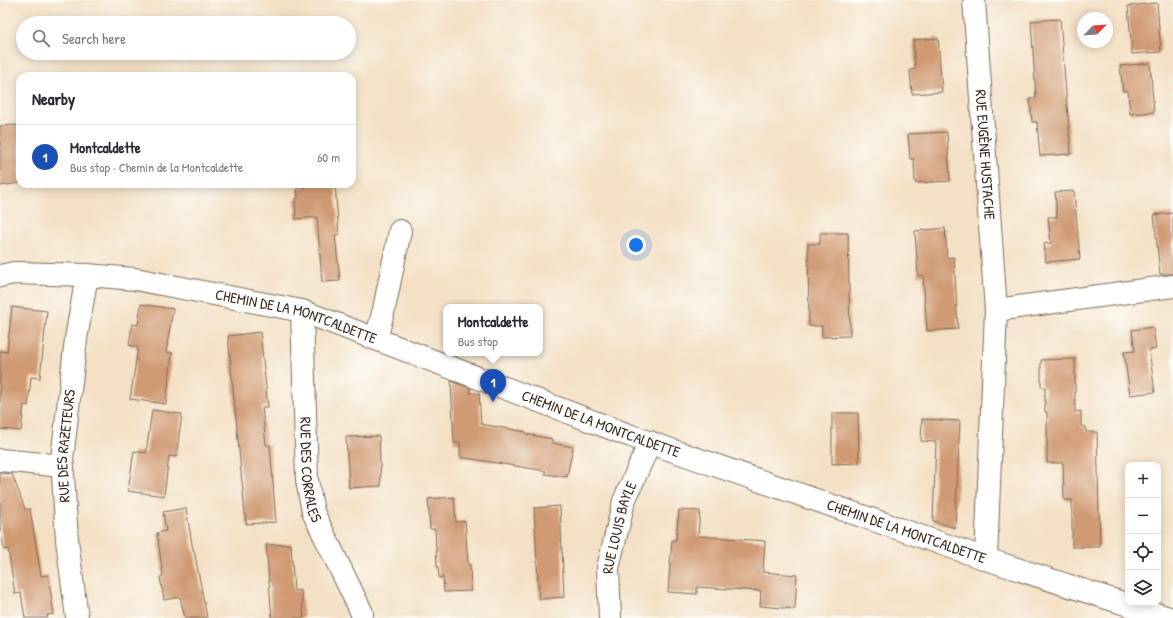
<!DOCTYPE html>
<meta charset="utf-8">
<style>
:root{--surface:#fff;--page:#f2f2f3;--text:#2b2b33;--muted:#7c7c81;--line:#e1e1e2;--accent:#d1495b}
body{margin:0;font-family:"Patrick Hand",sans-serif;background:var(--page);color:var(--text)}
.controls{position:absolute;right:12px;bottom:12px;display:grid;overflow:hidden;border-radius:8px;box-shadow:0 2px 10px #0003}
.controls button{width:36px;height:36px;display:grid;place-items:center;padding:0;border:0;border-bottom:1px solid var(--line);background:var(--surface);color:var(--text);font:20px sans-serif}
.compass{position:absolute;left:1077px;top:12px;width:36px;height:36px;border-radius:50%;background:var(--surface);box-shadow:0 2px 10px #0003;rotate:65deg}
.you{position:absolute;left:636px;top:245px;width:14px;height:14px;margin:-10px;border:3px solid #fff;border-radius:50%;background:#1a73e8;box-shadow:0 0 0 6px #1a73e833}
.badge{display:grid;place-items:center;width:26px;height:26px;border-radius:50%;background:var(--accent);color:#fff;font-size:13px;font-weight:700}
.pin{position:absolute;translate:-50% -33px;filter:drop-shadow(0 1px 2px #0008)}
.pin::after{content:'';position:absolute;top:21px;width:14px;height:12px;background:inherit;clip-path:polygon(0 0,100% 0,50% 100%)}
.popup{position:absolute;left:443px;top:304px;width:100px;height:52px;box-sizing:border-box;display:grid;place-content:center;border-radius:8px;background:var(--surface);filter:drop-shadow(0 1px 3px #0005);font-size:13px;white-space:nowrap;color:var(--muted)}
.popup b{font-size:15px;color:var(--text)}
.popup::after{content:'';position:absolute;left:50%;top:100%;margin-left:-8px;border:8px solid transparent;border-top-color:var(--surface)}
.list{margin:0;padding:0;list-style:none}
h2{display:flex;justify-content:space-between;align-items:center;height:52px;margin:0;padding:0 16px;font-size:17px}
h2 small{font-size:13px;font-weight:400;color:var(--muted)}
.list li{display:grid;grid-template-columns:26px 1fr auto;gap:12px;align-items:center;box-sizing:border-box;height:64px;padding:0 16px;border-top:1px solid var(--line)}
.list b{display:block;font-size:15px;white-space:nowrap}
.list p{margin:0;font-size:13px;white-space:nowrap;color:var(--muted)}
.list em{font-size:13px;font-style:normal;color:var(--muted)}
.icon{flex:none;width:22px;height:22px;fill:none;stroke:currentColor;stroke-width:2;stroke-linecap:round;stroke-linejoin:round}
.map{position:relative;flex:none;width:1173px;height:618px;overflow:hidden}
.search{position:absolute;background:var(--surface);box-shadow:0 2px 10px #0003;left:16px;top:16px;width:340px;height:44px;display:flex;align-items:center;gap:10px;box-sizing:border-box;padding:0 14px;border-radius:22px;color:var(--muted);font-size:15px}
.panel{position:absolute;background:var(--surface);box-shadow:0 2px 10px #0003;left:16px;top:72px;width:340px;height:116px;border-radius:12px}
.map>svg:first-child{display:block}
</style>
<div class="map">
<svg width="1173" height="618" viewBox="0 0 1173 618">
<rect width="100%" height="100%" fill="#fdfcf7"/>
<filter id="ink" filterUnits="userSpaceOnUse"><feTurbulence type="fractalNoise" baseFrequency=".025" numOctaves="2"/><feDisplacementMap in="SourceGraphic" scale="8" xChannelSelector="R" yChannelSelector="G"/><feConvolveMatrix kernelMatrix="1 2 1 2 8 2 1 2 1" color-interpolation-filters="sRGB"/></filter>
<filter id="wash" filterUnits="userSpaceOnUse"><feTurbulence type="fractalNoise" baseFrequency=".012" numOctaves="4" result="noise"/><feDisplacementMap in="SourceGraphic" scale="16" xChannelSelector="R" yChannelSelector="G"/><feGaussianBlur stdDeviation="0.9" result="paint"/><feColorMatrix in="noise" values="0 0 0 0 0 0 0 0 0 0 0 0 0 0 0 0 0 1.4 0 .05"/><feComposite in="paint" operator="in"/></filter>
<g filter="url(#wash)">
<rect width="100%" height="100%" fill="#f4e0c5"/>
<g id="blocks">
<g fill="#d09a72">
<polygon points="1157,3 1161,52 1132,54 1128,6"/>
<polygon points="1060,19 1071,154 1040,156 1037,122 1032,122 1030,98 1036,98 1031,21"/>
<polygon points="938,38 942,92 912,94 910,70 915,69 913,40"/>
<polygon points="1150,63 1154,112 1130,114 1128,91 1123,91 1120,66"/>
<polygon points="20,125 20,183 0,186 0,126"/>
<polygon points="947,132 950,181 915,183 914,159 910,159 908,134"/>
<polygon points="305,184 335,184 339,235 335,235 340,281 322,282 317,217 296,219 295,199 298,198 297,188 305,188"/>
<polygon points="1074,191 1080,259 1046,262 1044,244 1051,243 1048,217 1057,217 1055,192"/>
<polygon points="1173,213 1173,274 1160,274 1154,215"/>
<polygon points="945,228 947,258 954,257 958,329 927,331 923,275 918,276 915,231"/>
<polygon points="820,233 848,233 850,336 822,337 822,326 809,326 808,244 820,244"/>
<polygon points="141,304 173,309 166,352 172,353 166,404 130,399 138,347 129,345 132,324 138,325"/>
<polygon points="12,307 47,311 40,378 31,377 28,406 24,405 21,431 0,429 0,351 7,352"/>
<polygon points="1153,327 1156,349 1149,350 1155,392 1130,395 1124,352 1135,351 1132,330"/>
<polygon points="260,332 268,407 262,407 266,445 270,445 276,522 246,524 228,336"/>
<polygon points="1075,359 1075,412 1081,411 1081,426 1085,427 1086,432 1097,432 1100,547 1072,547 1072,500 1064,500 1063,463 1047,463 1047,412 1045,412 1045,387 1041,387 1041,360"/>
<polygon points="451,381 470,388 470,393 479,393 481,424 526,432 526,434 552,439 552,443 573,447 567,477 545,474 546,471 460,457 460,443 454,443"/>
<polygon points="152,410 182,414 176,457 169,456 164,496 128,491 134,451 146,453"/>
<polygon points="832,413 858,413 859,463 832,464"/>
<polygon points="922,419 960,421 955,528 933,521 936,442 921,441"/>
<polygon points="379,436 381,486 349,488 346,437"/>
<polygon points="0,473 12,474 25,509 30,509 41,576 48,575 54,614 47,615 48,618 25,618 21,593 15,594 8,549 4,550 0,526"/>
<polygon points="454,497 456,522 465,521 468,564 470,564 471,591 444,592 443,577 439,578 438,567 437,567 435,529 430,529 428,499"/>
<polygon points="560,506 564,597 539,599 534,508"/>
<polygon points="186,508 193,550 194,550 207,618 185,618 180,597 164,600 160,577 163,576 157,533 166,531 163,512"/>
<polygon points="679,510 700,511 698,536 765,541 763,572 797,575 795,609 760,606 761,591 697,587 697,594 668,592 672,540 676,540"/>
<polygon points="291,544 294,591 301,590 304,618 272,618 266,545"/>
</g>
</g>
</g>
<g filter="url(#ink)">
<use href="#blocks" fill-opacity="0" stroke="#7c6a58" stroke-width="1"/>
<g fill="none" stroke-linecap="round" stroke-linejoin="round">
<g stroke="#7c6a58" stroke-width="24">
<g id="minor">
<path id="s1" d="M974,0L996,310L986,559"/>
<path id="s2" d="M0,276L14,273L87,275L135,279L302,311L631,436L986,559L1169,618"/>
<polyline points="996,310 1173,286"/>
<path id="s3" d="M302,311L307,480L313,512L362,613V618"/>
<polyline points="376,339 384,309 400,231"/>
<polyline points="0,460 63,466"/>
<path id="s4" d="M77,618L67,540L62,459L76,339L87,275"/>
<path id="s5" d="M610,618L608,568L624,501L650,442"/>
</g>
</g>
<use href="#minor" stroke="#fff" stroke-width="22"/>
</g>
</g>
<g text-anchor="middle" stroke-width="3" stroke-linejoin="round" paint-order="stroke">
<g font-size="15" fill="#3b2a1e" stroke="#fdfcf7">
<text dy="5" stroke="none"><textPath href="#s1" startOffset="155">RUE EUGÈNE HUSTACHE</textPath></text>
<text dy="5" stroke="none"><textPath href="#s2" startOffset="301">CHEMIN DE LA MONTCALDETTE</textPath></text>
<text dy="5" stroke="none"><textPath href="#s2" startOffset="625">CHEMIN DE LA MONTCALDETTE</textPath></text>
<text dy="5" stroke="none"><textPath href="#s4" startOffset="173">RUE DES RAZETEURS</textPath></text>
<text dy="5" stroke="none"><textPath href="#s3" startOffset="159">RUE DES CORRALES</textPath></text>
<text dy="5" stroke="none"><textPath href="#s5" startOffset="92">RUE LOUIS BAYLE</textPath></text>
<text dy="5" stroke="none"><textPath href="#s2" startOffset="949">CHEMIN DE LA MONTCALDETTE</textPath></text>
</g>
</g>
</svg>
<div class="controls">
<button>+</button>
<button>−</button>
<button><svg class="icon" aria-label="locate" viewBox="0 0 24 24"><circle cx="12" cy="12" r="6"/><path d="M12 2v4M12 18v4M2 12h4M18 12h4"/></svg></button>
<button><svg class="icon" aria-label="layers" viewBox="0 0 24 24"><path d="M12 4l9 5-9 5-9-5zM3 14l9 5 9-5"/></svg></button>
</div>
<svg class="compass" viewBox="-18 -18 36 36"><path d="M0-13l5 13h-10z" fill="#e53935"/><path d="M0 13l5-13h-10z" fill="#7c7c81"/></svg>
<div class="you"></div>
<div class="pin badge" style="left:493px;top:402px;background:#1a4fb4">1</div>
<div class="popup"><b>Montcaldette</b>Bus stop</div>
<div class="search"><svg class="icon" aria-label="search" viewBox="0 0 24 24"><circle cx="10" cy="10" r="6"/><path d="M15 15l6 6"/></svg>Search here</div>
<section class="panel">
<h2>Nearby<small></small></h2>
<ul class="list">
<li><span class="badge" style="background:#1a4fb4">1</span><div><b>Montcaldette</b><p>Bus stop · Chemin de la Montcaldette</p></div><em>60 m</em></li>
</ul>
</section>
</div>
